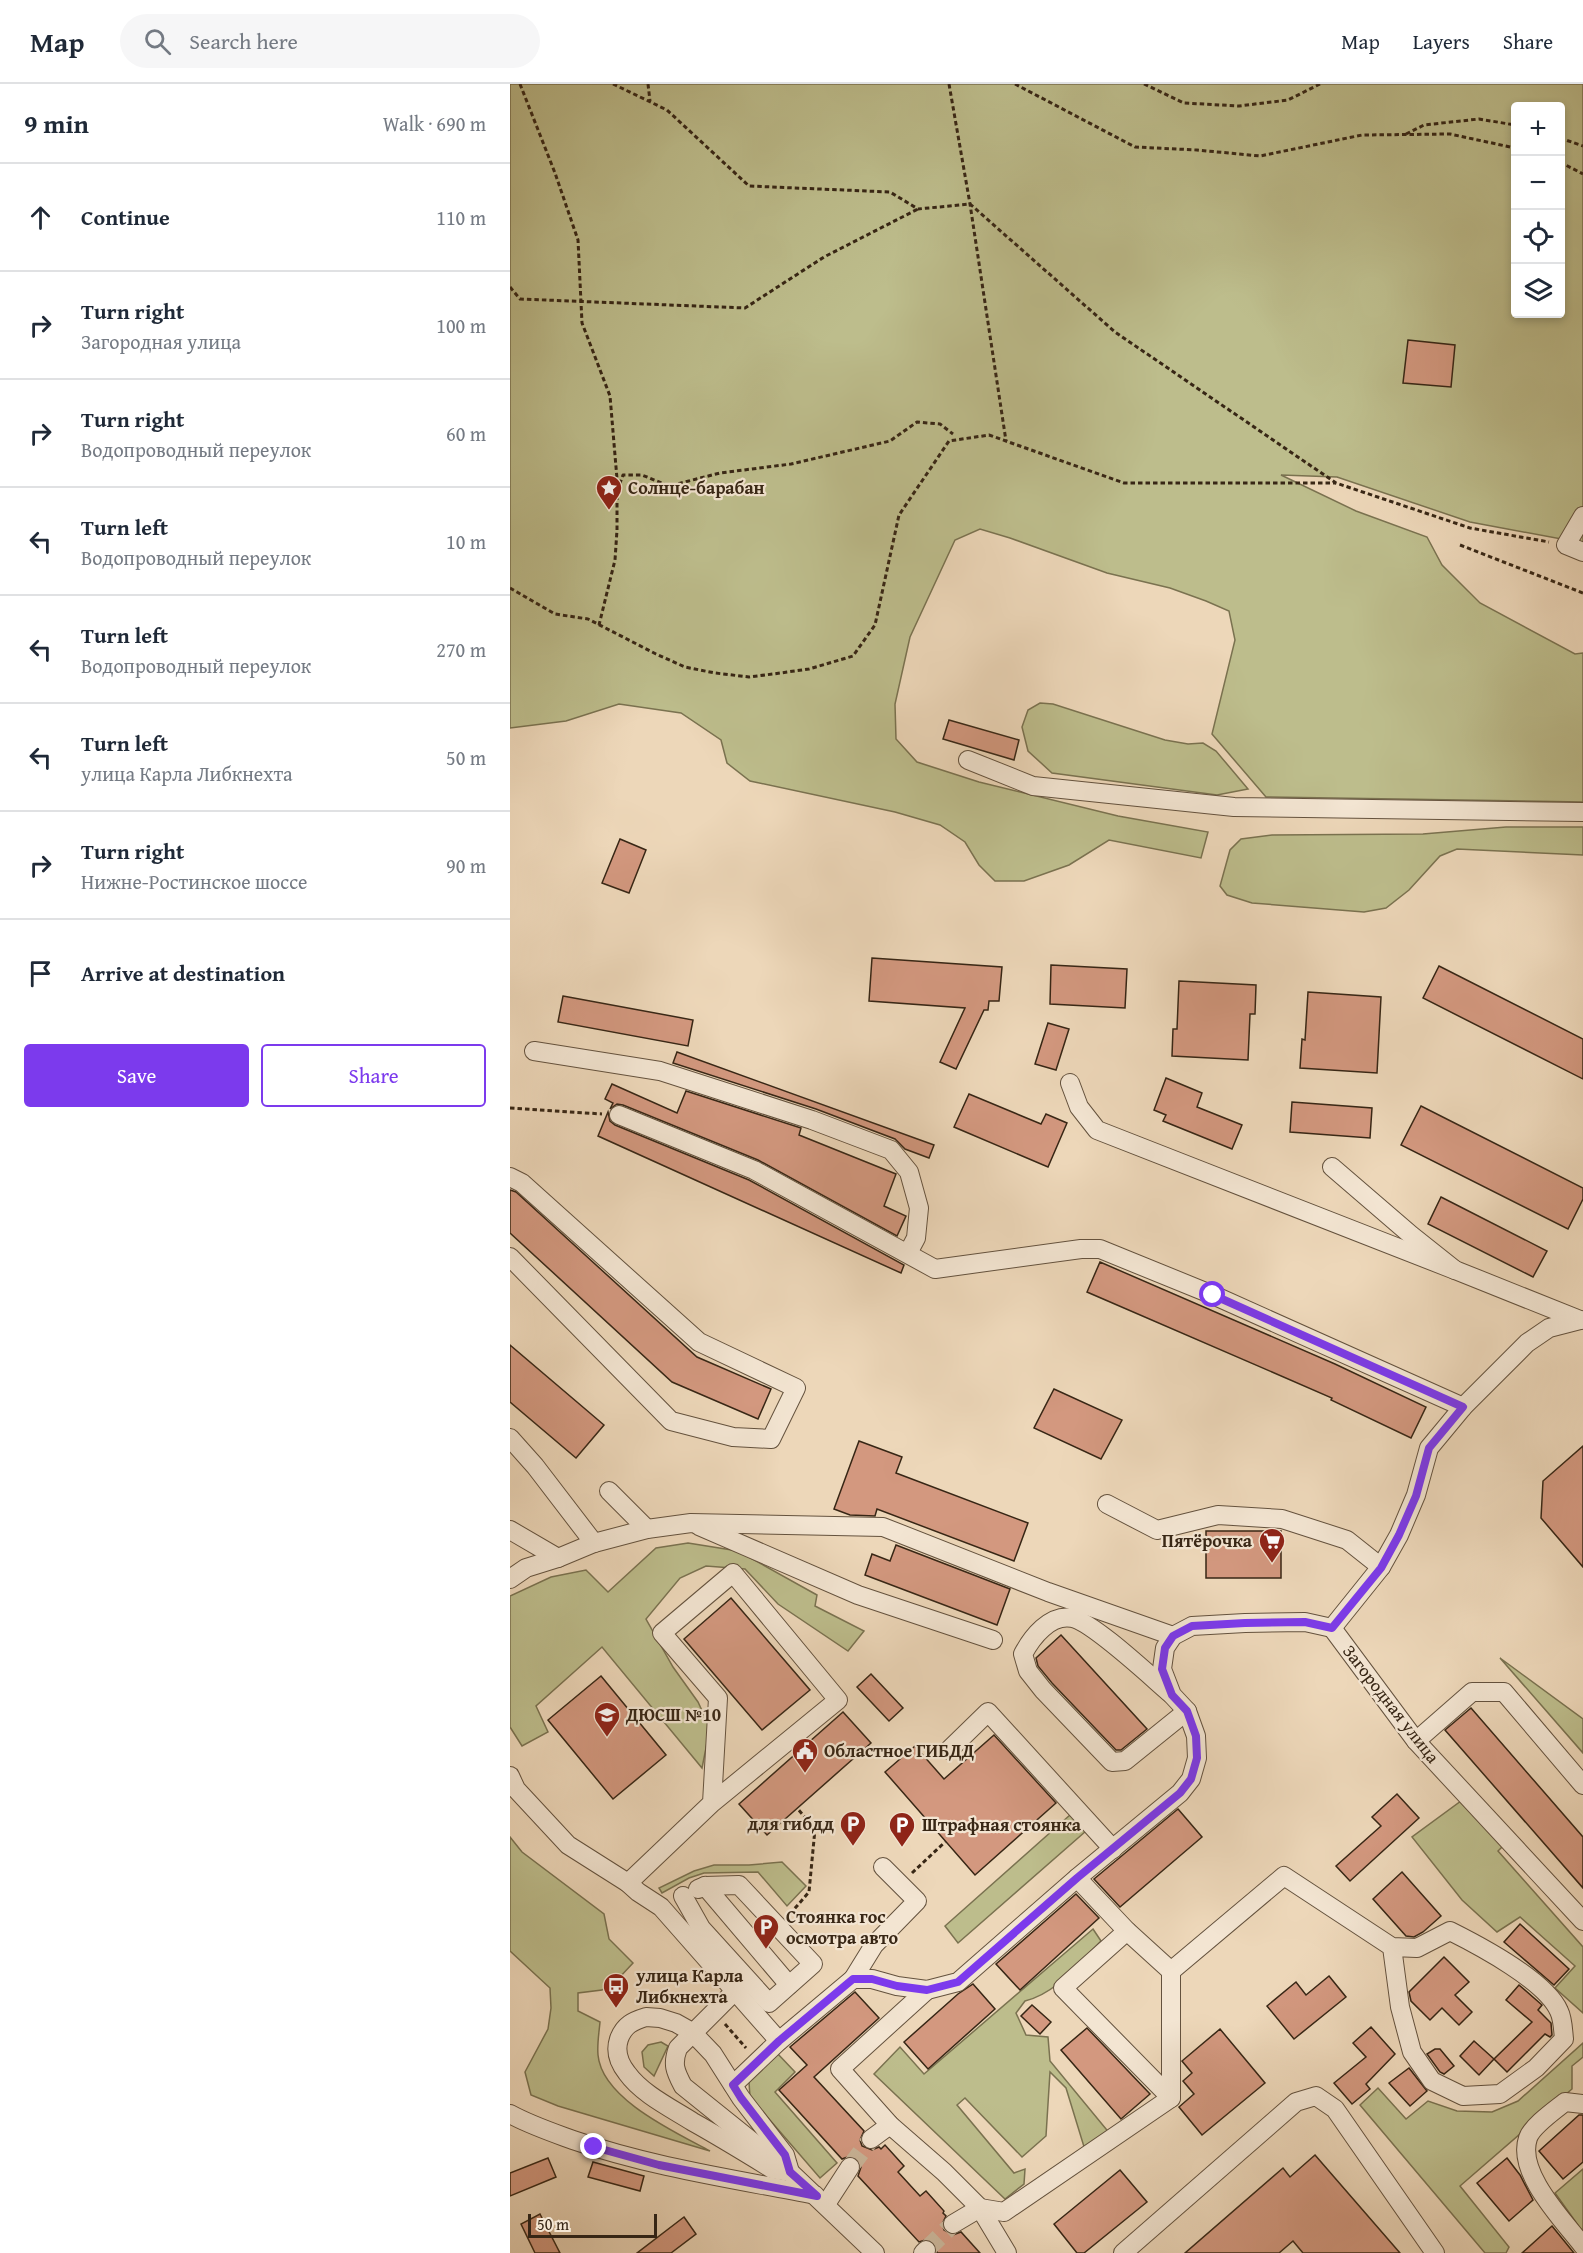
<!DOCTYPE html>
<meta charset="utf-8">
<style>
:root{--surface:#fff;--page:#f6f6f7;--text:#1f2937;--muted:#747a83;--line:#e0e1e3;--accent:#7c3aed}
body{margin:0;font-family:"Gentium Book Plus",serif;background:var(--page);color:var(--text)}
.controls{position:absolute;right:18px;top:18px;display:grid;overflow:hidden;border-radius:6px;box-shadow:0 3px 9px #0003}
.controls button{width:54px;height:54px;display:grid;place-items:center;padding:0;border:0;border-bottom:2px solid var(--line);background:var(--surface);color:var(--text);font:30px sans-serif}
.scale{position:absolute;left:18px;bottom:15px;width:129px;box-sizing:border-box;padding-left:6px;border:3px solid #372615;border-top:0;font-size:16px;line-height:21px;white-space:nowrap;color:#372615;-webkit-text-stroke:4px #f3e5d2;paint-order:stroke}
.stop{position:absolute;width:18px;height:18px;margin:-14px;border:4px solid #7c3aed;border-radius:50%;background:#fff}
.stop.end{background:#7c3aed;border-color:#fff;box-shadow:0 2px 6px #0008}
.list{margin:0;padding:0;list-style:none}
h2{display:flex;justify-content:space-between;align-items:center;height:78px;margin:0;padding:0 24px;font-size:26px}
h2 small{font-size:20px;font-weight:400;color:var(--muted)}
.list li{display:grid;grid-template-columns:39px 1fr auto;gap:18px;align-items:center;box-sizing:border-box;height:108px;padding:0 24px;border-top:2px solid var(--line)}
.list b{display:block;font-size:22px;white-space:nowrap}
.list p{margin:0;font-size:20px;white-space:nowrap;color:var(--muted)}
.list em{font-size:20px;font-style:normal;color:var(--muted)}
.actions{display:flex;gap:12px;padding:18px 24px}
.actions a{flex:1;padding:14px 0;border:2px solid var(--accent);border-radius:6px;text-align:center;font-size:21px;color:var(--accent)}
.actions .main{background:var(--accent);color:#fff}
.icon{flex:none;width:33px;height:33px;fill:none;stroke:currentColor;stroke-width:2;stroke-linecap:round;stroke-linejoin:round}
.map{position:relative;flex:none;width:1073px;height:2169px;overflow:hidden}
header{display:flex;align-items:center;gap:36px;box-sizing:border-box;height:84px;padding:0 30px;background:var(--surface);border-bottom:2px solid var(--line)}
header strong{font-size:28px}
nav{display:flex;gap:33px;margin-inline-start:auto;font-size:21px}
.search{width:420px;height:54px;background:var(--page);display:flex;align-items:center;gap:15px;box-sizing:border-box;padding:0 21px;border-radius:33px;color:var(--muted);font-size:22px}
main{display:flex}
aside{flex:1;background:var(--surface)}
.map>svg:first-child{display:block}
</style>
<header>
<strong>Map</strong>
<div class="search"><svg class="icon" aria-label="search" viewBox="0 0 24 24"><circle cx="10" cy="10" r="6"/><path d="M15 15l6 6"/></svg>Search here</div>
<nav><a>Map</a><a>Layers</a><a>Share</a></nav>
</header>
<main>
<aside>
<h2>9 min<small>Walk · 690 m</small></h2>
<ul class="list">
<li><svg class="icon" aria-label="ahead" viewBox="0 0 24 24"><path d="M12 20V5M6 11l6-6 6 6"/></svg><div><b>Continue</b></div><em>110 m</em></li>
<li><svg class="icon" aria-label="right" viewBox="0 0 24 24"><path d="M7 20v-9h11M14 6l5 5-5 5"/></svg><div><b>Turn right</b><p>Загородная улица</p></div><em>100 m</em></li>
<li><svg class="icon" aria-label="right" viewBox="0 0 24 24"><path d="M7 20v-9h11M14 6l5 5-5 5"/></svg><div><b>Turn right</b><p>Водопроводный переулок</p></div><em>60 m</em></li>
<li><svg class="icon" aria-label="left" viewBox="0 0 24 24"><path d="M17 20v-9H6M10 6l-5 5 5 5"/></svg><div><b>Turn left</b><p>Водопроводный переулок</p></div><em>10 m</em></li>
<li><svg class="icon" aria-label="left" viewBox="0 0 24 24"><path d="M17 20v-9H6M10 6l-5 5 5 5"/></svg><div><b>Turn left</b><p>Водопроводный переулок</p></div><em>270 m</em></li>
<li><svg class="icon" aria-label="left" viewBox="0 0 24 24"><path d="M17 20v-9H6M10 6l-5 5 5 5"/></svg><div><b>Turn left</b><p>улица Карла Либкнехта</p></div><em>50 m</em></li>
<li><svg class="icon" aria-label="right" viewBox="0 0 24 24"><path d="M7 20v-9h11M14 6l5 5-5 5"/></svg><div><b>Turn right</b><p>Нижне-Ростинское шоссе</p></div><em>90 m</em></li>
<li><svg class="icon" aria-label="arrive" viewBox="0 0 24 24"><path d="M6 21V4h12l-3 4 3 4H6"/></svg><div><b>Arrive at destination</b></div></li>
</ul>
<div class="actions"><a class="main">Save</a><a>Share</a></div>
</aside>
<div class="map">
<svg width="1073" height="2169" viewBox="0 0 1073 2169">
<rect width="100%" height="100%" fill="#edd7b9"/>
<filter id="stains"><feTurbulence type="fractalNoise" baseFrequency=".00333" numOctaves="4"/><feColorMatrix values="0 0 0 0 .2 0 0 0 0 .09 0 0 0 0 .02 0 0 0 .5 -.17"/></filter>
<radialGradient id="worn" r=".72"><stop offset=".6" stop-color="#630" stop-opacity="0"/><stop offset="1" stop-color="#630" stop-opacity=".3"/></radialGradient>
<g fill="#bdbd8c" stroke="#7a7250" stroke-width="1.5" fill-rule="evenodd">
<path d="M0,0H1073V459L960,438L827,393L771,391L846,427L917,453L932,481L970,519L1065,570L1073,569V718L756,713L702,650L725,556L719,527L696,517L660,504L597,489L500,454L470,445L445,456L400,553L385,620L386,655L407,678L469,698L608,732L698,748L691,774L599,756L559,781L514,797H485L469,781L455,758L430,741L385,728L240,697L217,679L211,656L171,629L109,620L56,637L0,644ZM1005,22H1050V230H1005Z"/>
<polygon points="530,619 543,620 655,656 678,660 693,659 706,667 738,705 707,711 542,689 518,667 512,643 518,626"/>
<polygon points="996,743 1073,743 1073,771 947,765 930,772 899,806 876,824 854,828 742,819 717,811 710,802 720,766 731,755 762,751 913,750"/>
<polygon points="178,1459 228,1467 307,1511 305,1522 354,1547 338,1567 268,1520 235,1485 196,1482 170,1494 136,1535 163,1583 188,1618 200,1644 192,1684 92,1563 26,1622 38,1648 12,1662 0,1643 0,1512 41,1493 76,1486 98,1508 146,1464"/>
<polygon points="990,1574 1073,1635 1073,1669"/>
<polygon points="951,1717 994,1761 988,1767 1073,1863 1073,1929 1045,1904 1065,1882 1010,1833 987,1848 952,1816 902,1753"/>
<polygon points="560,1731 576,1747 448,1859 435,1842"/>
<path d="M0,1753L12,1768L94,1830L99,1855L123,1879L109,1894L92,1906L68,1909V1927L90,1938C89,1949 87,1960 88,1971C92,2015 165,2048 200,2067L48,2022L21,2011L15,1988L38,1945L41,1924L40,1904L0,1867Z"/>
<polygon points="272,1778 296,1802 277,1822 248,1788 194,1789 179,1794 152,1809 149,1804 184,1787 204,1781 239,1781"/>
<path d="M583,1845L591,1857C568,1880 547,1909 515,1917L506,1929L516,1951L538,1953L540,1977L601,2051L575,2066L556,2004L540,1988L536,2052L512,2073L455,2014L447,2021L504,2089L515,2085L514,2100L495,2115L364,1990L390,1963L414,1990Z"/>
<polygon points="151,1958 158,1962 144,1992 134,1983 132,1968 138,1961"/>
<polygon points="1073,1959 1073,1973 1062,1982 1062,2005 950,2102 999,2163 996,2169 975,2169 850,2021 868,2004 896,2035 918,2017 947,2027 982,2028 1008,2017"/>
<polygon points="267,1969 285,1988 265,2008 327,2079 310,2094 240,2013 239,1998 254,1980"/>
<polygon points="1073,2085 1073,2148 1045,2109"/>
</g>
<g fill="#d3987f" stroke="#372615" stroke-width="1.5">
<polygon points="898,256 945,261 941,303 893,299"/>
<polygon points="439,636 509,656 504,676 433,655"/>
<polygon points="110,755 136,766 119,809 92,799"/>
<polygon points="362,874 492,883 489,917 479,917 478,926 474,926 446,985 430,978 455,924 359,917"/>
<polygon points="541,881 617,885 615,924 540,920"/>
<polygon points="929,882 1073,955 1073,995 913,914"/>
<polygon points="669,897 746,901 745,930 740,930 738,976 662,972 663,945 667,945"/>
<polygon points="798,908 871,913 867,989 790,984 792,955 795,956"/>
<polygon points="53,912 183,936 178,962 48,938"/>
<polygon points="538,939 559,945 546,986 525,980"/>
<polygon points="167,968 424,1061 419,1074 395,1065 385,1055 306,1025 163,979"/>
<polygon points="656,994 692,1009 687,1023 732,1041 722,1065 653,1037 656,1031 644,1026"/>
<polygon points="102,1000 167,1029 176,1007 291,1044 289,1051 386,1090 374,1122 396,1132 387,1152 248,1076 113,1021 107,1020 100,1025 103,1019 95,1015"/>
<polygon points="459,1010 531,1040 536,1030 557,1039 538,1083 444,1043"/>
<polygon points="782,1018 862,1024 860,1054 780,1048"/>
<polygon points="911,1022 1073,1104 1073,1115 1058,1145 891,1061"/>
<polygon points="98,1028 100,1037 105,1041 239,1096 394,1181 391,1189 88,1052"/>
<polygon points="0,1106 6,1108 187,1273 261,1305 248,1335 162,1298 0,1149"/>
<polygon points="931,1113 1037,1167 1023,1193 918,1140"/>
<polygon points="590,1178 825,1280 916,1323 901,1354 821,1316 822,1314 577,1208"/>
<polygon points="0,1261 94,1341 66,1374 0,1318"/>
<polygon points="544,1305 612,1336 591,1375 524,1344"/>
<polygon points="349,1357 392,1373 386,1389 518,1439 504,1477 367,1425 365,1432 340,1431 324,1425"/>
<polygon points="1073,1362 1073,1483 1031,1434 1033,1397"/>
<rect x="696" y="1447" width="75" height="47"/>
<polygon points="386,1461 500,1505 487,1541 355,1491 362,1470 380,1477"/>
<polygon points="221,1514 300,1606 252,1646 174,1555"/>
<polygon points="551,1551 637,1645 611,1666 606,1666 542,1599 528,1582 526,1574"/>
<polygon points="361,1590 393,1624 379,1637 347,1603"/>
<polygon points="91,1592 156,1671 103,1715 38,1636"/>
<polygon points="961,1624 1073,1753 1073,1804 935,1646"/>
<polygon points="333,1628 361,1659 257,1751 229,1720"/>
<polygon points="484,1651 546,1719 465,1791 375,1688 405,1662 434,1695"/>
<polygon points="887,1710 909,1734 840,1797 826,1782 871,1742 862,1733"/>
<polygon points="668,1725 692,1753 610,1823 584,1795"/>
<polygon points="892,1788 931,1832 913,1848 904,1853 896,1852 863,1815"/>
<polygon points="566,1810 589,1834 510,1906 486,1880"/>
<polygon points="1010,1840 1059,1885 1044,1901 994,1858"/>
<polygon points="934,1873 959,1898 945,1911 962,1928 949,1941 932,1924 920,1936 901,1917 899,1908"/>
<polygon points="819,1892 836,1913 784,1955 757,1922 786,1898 796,1911"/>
<polygon points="463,1900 485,1925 418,1985 394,1958 448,1910"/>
<polygon points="1009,1901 1032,1921 1028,1926 1041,1939 1042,1951 1040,1953 1035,1950 997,1988 984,1975 1022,1938 996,1916"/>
<polygon points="345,1908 369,1934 304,1993 354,2047 350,2056 352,2062 362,2066 369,2063 371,2065 375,2061 394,2082 388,2088 410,2112 416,2107 434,2127 433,2129 436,2132 432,2140 434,2146 443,2151 451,2148 470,2169 427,2169 427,2163 423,2158 418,2155 409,2158 348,2092 351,2083 347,2074 340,2072 332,2075 269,2006 297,1981 280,1963"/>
<polygon points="522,1921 541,1938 530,1950 511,1932"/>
<polygon points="861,1943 885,1970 856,2000 860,2005 842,2020 824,1999 856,1973 843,1959"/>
<polygon points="577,1944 640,2010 611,2035 551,1966"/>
<polygon points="710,1945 755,1999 692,2051 669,2023 684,2010 673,1997 682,1989 672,1977"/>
<polygon points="964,1957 984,1975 969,1991 950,1972"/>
<polygon points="925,1965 930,1965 944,1982 934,1990 930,1988 917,1970"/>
<polygon points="899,1984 917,2007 900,2022 879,1999"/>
<polygon points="1069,2031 1073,2031 1073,2078 1053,2095 1029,2067"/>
<polygon points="805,2071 890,2169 793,2169 783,2157 769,2169 675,2169 773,2084 780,2093"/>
<polygon points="38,2074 46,2093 0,2112 0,2089"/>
<polygon points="997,2074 1010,2091 1023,2116 999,2137 967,2099"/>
<polygon points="83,2078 134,2092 130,2107 78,2093"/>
<polygon points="610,2086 637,2118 574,2169 567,2169 544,2140"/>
<polygon points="30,2130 50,2169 25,2169 11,2140"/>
<polygon points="174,2133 186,2150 161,2169 127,2169"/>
<polygon points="1042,2142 1064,2169 1012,2169"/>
</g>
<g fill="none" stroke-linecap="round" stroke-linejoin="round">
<g stroke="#c9b498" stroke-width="18" stroke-dasharray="18 9" stroke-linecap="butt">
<polyline points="340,2083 361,2055"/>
<polyline points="416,2166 443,2140"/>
</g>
<g stroke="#64523e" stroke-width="20">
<g id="minor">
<polyline points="1073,432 1056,461 1073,468"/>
<polyline points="458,676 523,702 724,723 1073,728"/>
<polyline points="24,967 150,987 302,1036 381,1066 399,1088 409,1124 406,1154 398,1169"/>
<polyline points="560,999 569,1023 587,1046 945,1186"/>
<polyline points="109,1031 244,1086 425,1185 571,1165 590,1165 703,1211 953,1323"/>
<polyline points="822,1083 901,1151 945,1186 1070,1236"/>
<polyline points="0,1093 12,1099 189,1258 286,1304 261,1355 223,1353 161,1337 0,1173"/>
<polyline points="0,1354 25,1382 84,1459"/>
<polyline points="99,1407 137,1445"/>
<polyline points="597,1420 647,1446 708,1431 772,1435 837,1456 871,1483"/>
<polyline points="189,1442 348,1511 483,1556"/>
<polyline points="0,1446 48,1474"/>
<polyline points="0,1495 16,1484 48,1474 84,1459 137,1445 181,1439 373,1443 538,1508 663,1552"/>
<polyline points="822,1544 871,1483 889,1451 906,1411 919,1364 953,1323 1017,1259 1039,1244 1070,1236"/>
<polyline points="822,1544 906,1657 1073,1837"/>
<path d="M661,1610C641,1593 583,1538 562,1534C540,1530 522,1553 513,1570L518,1587L533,1606L602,1678L615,1677L677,1627"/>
<polyline points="906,1657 962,1608 994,1608 1073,1701"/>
<polyline points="439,1666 478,1628 603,1765"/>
<polyline points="0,1692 6,1705 58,1761 118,1799 128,1808 151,1823 269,1957"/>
<polyline points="118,1799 202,1719 328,1616 223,1489 152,1549 208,1614 202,1719"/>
<polyline points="188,1805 195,1802 279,1901"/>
<polyline points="173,1812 191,1844 259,1919 303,1880 229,1801 195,1802"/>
<polyline points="617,1847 553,1904 661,2014"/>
<path d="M661,1887L774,1792L882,1863L907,1864L940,1847C970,1862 1036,1897 1049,1927C1053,1935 1053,1946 1054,1955L1026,1984L990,2010L953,2012L922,1997L902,1968L890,1923L882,1863"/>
<polyline points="343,1895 364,1861 407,1817 373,1783"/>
<polyline points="417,1906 330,1985 380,2041 434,2088 470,2124 497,2169"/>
<path d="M224,1908L168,1964C162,1980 165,1987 173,2002L280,2088L365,2169"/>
<path d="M136,1933L150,1934L166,1939L182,1948L203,1970L231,2014L275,2071L280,2088L262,2085C236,2069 210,2053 183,2038C161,2024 132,2010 117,1989C109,1979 105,1967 109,1955C114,1941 123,1937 136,1933Z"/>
<polyline points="223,2001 269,1957 343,1895 362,1895 387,1902 417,1906 448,1898 567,1794 670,1709 681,1695 687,1674 686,1652 677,1627 662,1611 652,1585 655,1564 663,1552 682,1542 735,1539 795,1538 822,1544"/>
<path d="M1073,2020L1055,2018C1045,2026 1022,2042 1018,2054C1006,2089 1054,2137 1073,2162"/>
<path d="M0,2030C20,2041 41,2048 63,2056C141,2083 224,2095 305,2111"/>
<polyline points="361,2055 380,2041"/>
<polyline points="316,2120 340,2083"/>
<polyline points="443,2140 470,2124 494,2128 661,2014 661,1887 617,1847 567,1794"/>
<polyline points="413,2169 416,2166"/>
<polyline points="613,2169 786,2018 806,2012 825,2025 925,2169"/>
</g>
</g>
<g stroke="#372615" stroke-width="3" stroke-dasharray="4.5 3" stroke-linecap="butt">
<polyline points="10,0 45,89 68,156 72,239 100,312 107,395 107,446 105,476 89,541"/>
<polyline points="103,0 157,26 239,102 380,108 408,125 460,120 605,248 826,399 960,444 1039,458"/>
<polyline points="138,0 140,17"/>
<polyline points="439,0 460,120 496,357"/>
<polyline points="505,0 625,63 687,66 750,72 852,51 940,50 1005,64"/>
<polyline points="634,0 674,19 729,22 778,16 810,0"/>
<polyline points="896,50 914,41 969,35 1005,41"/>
<polyline points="1050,54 1073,62"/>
<polyline points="1050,78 1073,90"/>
<polyline points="0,203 10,215 235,224 314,173 408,125"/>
<polyline points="107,407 113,391 132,391 159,402 210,389 281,380 380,357 407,338 430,340 443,350"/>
<polyline points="950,461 1073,509"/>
<polyline points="0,504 45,530 78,535 146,570 175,583 205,589 239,593 263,590 299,585 343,572 365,541 389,431 439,357 479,351 614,399 826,399"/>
<polyline points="0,1024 92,1030"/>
<polyline points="402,1789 435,1758"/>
<polyline points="280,1830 299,1808 305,1745 287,1724"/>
<polyline points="215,1940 236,1964"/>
</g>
<use href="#minor" stroke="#f3e5d2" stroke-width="18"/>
</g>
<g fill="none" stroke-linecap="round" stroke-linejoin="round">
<polyline stroke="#7c3aed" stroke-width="8" points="84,2063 149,2081 307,2112 280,2088 275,2071 231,2014 223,2001 269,1957 343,1895 362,1895 387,1902 417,1906 448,1898 567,1794 670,1709 681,1695 687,1674 686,1652 677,1627 662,1611 652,1585 655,1564 663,1552 682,1542 735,1539 795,1538 822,1544 871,1484 889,1451 906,1412 919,1364 953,1323 703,1211"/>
</g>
<defs>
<g id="sight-pin" transform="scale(1.35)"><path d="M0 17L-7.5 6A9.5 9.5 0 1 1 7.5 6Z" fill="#8f2418" stroke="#f3e5d2"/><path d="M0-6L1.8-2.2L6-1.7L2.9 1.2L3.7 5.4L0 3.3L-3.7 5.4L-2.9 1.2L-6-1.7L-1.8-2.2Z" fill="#fff"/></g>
<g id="supermarket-pin" transform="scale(1.35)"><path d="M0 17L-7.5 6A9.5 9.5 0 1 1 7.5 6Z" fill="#8f2418" stroke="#f3e5d2"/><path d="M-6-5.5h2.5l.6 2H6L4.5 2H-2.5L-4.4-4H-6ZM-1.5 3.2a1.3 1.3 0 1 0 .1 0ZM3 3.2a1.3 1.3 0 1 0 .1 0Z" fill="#fff"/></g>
<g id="school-pin" transform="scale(1.35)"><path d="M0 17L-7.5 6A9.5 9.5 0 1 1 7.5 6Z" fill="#8f2418" stroke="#f3e5d2"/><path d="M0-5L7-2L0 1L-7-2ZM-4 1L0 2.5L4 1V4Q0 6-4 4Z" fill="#fff"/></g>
<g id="civic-pin" transform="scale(1.35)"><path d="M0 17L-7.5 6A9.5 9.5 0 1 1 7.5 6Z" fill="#8f2418" stroke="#f3e5d2"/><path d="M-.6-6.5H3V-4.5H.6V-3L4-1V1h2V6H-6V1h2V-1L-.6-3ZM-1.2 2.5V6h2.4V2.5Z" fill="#fff"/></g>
<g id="parking-pin" transform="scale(1.35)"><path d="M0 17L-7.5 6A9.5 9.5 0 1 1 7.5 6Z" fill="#8f2418" stroke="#f3e5d2"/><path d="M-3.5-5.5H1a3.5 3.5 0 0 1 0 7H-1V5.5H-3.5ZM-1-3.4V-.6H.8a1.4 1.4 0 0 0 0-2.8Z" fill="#fff"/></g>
<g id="bus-pin" transform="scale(1.35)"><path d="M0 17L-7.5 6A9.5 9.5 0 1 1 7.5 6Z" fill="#8f2418" stroke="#f3e5d2"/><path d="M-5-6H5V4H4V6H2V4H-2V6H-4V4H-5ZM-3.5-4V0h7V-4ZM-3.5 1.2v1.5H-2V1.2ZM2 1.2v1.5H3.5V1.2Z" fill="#fff"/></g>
</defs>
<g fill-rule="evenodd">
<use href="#sight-pin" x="99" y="404"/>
<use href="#supermarket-pin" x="762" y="1457"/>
<use href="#school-pin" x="97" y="1631"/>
<use href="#civic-pin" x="295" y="1667"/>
<use href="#parking-pin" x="343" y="1740"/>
<use href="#parking-pin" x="392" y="1741"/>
<use href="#parking-pin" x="256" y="1843"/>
<use href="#bus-pin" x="106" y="1902"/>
</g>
<g text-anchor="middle" stroke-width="4.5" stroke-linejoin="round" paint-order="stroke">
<g font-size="18" font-weight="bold" fill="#372615" stroke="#f3e5d2" text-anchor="start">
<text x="118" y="410">Солнце-барабан</text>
<text x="742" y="1463" text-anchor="end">Пятёрочка</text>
<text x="116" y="1637">ДЮСШ №10</text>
<text x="314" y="1673">Областное ГИБДД</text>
<text x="324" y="1746" text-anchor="end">для гибдд</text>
<text x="412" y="1747">Штрафная стоянка</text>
<text x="276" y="1839">Стоянка гос<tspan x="276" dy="21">осмотра авто</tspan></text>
<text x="126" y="1898">улица Карла<tspan x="126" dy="21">Либкнехта</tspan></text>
</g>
<g font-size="18" fill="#372615" stroke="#f3e5d2">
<text transform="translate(881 1620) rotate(52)" y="6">Загородная улица</text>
</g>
</g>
<rect width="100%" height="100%" filter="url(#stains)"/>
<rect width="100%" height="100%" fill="url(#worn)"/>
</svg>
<div class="controls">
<button>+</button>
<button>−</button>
<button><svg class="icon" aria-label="locate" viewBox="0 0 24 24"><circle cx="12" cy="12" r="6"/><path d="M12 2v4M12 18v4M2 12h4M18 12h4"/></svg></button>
<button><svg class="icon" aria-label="layers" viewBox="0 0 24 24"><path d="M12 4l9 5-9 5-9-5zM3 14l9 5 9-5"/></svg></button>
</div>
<div class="scale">50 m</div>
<div class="stop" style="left:703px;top:1211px"></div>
<div class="stop end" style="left:84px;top:2063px"></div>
</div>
</main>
